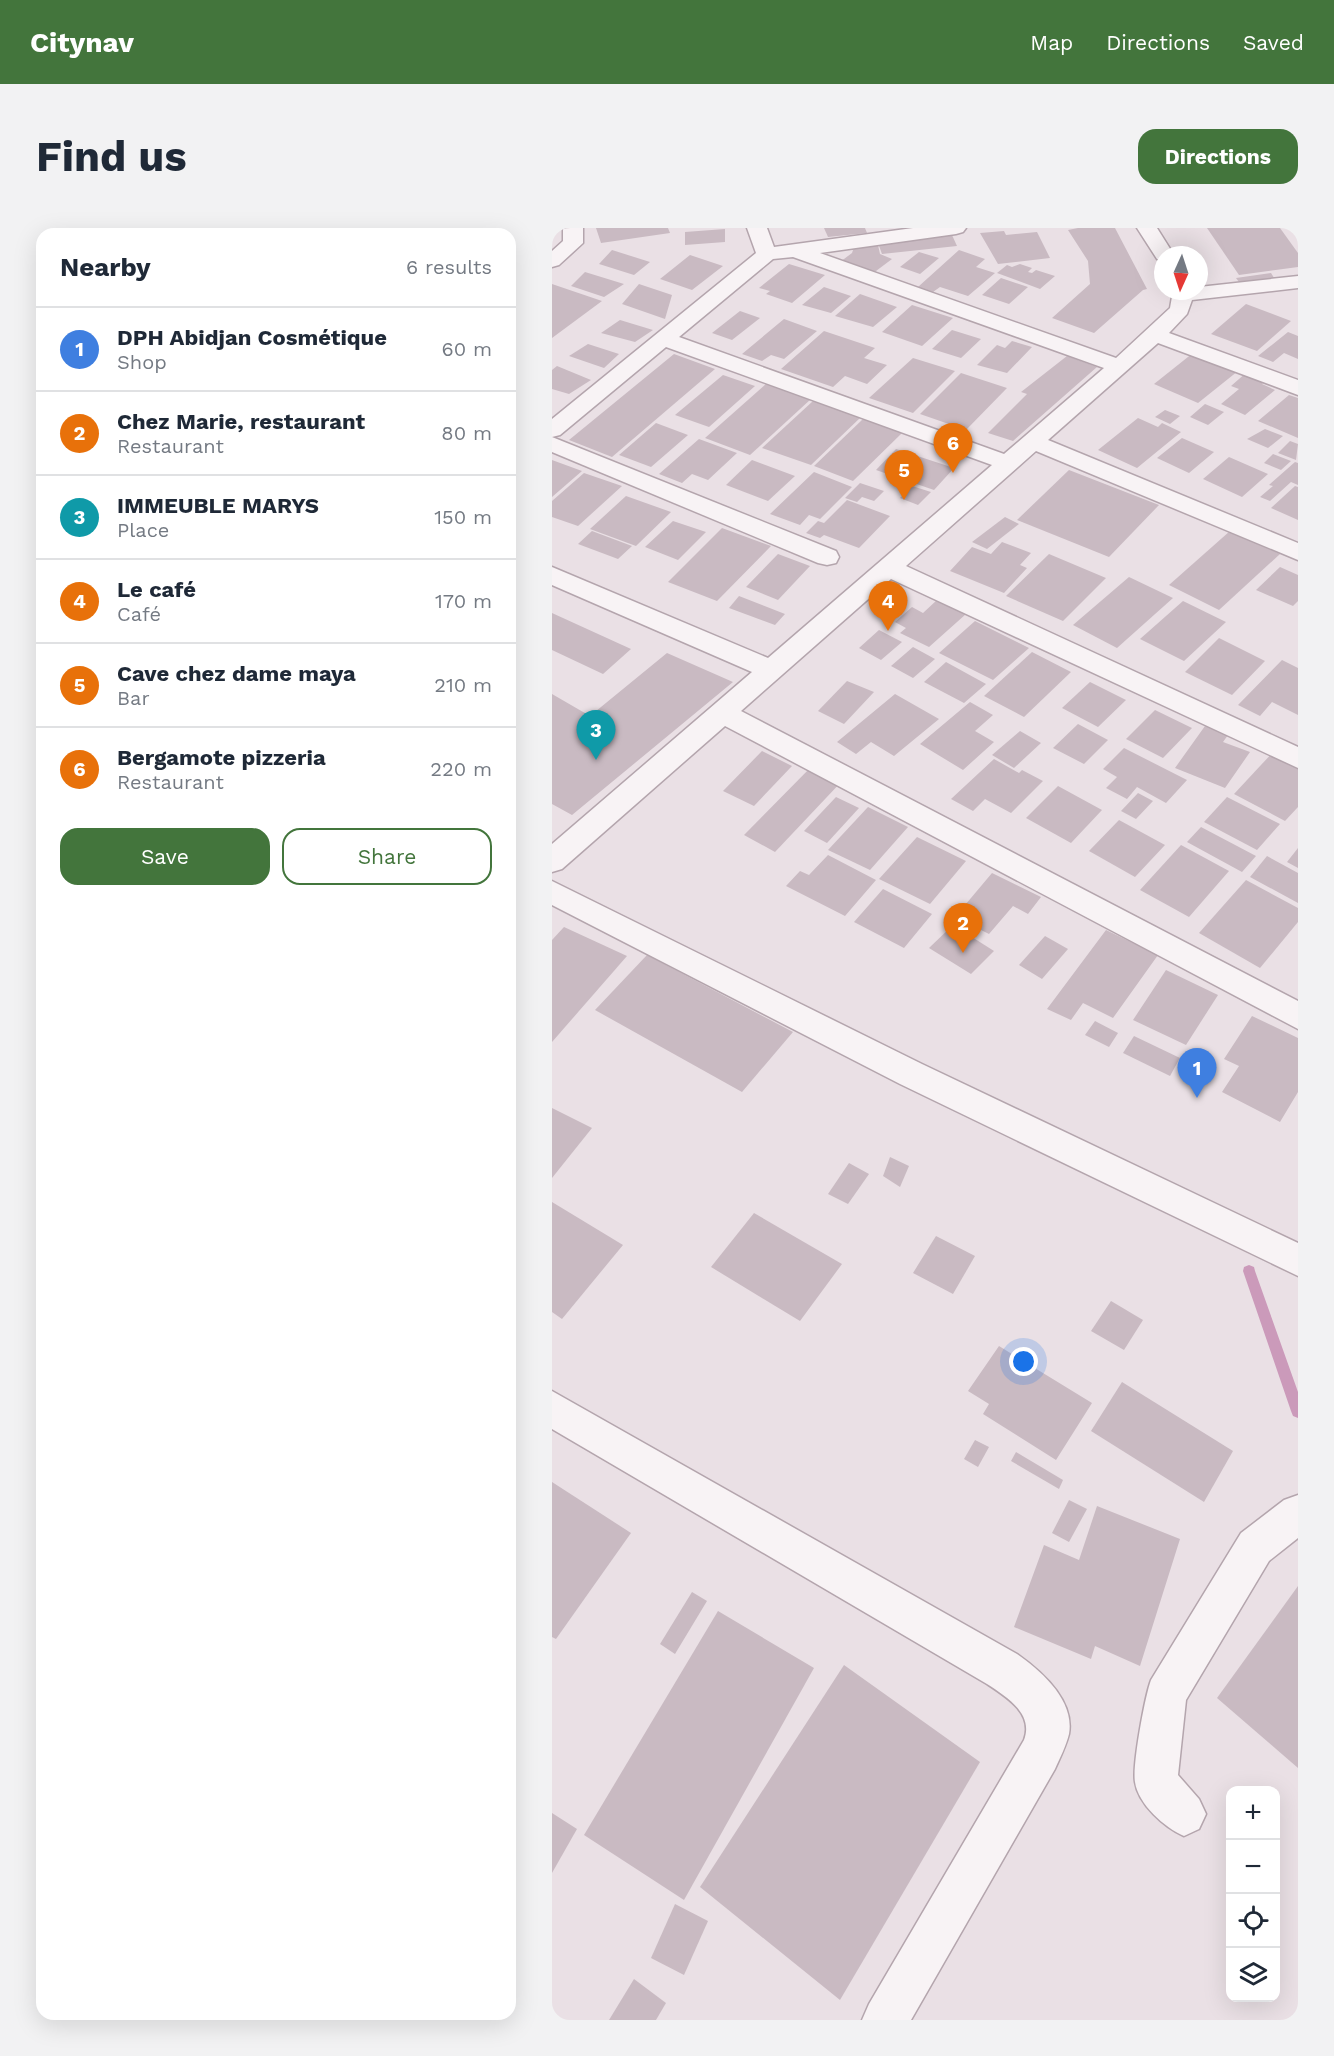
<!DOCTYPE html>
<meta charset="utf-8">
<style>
:root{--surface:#fff;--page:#f2f2f3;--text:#1f2937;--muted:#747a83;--line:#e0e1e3;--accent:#43753c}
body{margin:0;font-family:"Work Sans",sans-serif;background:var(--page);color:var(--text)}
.controls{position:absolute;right:18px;bottom:18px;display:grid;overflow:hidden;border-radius:12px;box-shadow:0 6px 24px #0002}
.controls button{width:54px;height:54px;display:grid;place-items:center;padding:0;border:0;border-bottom:2px solid var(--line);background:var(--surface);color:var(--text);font:30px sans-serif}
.compass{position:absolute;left:602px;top:18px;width:54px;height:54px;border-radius:50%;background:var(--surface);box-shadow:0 6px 24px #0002;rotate:183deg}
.you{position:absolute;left:472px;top:1134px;width:21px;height:21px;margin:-15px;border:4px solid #fff;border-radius:50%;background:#1a73e8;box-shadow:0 0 0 9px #1a73e833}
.badge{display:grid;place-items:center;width:39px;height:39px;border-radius:50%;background:var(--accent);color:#fff;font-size:20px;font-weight:700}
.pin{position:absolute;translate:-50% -50px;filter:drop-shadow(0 2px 3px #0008)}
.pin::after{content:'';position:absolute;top:32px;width:21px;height:18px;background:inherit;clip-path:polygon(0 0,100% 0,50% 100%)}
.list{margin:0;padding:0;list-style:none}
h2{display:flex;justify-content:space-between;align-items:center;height:78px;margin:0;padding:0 24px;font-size:26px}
h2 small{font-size:20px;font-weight:400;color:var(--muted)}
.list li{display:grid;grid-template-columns:39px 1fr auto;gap:18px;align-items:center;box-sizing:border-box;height:84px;padding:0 24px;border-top:2px solid var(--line)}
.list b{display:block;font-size:22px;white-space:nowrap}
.list p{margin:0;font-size:20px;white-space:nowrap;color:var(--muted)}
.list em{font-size:20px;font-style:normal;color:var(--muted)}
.actions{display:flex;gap:12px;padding:18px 24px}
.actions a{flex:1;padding:14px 0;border:2px solid var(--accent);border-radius:18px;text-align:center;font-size:21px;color:var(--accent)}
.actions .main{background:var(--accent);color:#fff}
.icon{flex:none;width:33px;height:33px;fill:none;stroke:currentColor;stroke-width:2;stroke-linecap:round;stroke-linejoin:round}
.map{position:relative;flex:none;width:746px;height:1792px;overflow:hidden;border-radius:18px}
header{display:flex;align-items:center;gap:36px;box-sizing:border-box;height:84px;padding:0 30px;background:var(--accent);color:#fff}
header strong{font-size:28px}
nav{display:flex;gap:33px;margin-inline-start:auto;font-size:21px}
.intro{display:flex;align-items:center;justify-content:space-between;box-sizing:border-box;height:144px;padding:0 36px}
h1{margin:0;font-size:42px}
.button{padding:15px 27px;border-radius:18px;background:var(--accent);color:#fff;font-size:21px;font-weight:700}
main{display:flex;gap:36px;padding:0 36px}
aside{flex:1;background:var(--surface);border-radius:18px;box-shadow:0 6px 24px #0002}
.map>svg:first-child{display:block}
</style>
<header>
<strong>Citynav</strong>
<nav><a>Map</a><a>Directions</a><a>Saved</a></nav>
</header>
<div class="intro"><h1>Find us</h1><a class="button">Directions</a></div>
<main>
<aside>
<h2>Nearby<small>6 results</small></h2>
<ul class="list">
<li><span class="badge" style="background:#3f7fe0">1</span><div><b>DPH Abidjan Cosmétique</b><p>Shop</p></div><em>60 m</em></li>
<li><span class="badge" style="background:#e8710a">2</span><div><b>Chez Marie, restaurant</b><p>Restaurant</p></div><em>80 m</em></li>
<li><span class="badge" style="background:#0f9aa8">3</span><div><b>IMMEUBLE MARYS</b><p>Place</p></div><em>150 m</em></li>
<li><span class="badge" style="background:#e8710a">4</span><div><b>Le café</b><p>Café</p></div><em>170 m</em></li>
<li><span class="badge" style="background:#e8710a">5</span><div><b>Cave chez dame maya</b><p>Bar</p></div><em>210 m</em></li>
<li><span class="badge" style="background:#e8710a">6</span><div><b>Bergamote pizzeria</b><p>Restaurant</p></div><em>220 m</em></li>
</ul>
<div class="actions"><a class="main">Save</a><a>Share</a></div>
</aside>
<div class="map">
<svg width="746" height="1792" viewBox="0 0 746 1792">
<rect width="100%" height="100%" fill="#eae0e5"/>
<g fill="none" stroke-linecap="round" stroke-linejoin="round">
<polygon fill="#cb9aba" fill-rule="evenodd" points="697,1037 702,1039 703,1043 746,1164 746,1190 741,1188 739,1183 691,1043 692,1039"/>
</g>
<g fill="#c9bac2">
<polygon points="44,0 116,0 118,5 49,15"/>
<polygon points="272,0 313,0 315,5 276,9"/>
<polygon points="526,0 563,0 595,61 591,62 542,105 500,90 538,56 536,33 516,2"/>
<polygon points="655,0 728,0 746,25 746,39 687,47"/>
<polygon points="173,1 173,14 133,17 133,4"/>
<polygon points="452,3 454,7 485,4 498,30 446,36 428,5"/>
<polygon points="400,7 405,18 330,26 326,15"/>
<polygon points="303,16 326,17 328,26 340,31 320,46 288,34 300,25"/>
<polygon points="60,22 98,34 82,47 47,36"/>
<polygon points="407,22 433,31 424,39 443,45 416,68 388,59 381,64 366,59"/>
<polygon points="367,24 387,30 368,46 348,39"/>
<polygon points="138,27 171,38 140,62 108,51"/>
<polygon points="237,36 273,47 240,75 214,66 218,63 207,60"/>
<polygon points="468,36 480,40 476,44 480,45 484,42 503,48 488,61 445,45 455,37 460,39"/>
<polygon points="33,44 72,56 52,69 19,58"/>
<polygon points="719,45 724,53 690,58 684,50"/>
<polygon points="449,50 476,59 457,76 430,67"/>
<polygon points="0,56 50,73 0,110"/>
<polygon points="87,56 120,67 113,91 70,76"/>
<polygon points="272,59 299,68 279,85 250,77"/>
<polygon points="308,66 345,79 321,99 283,88"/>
<polygon points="694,76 739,93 705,123 659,106"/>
<polygon points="360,77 401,90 370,118 330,104"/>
<polygon points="188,83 208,90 180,112 160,105"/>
<polygon points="232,91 265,103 232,131 219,127 210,133 190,126"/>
<polygon points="68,92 101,102 83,114 49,105"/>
<polygon points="400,102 429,111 409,130 380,121"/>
<polygon points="272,103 323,120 312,130 335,137 315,156 293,148 281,159 229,141"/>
<polygon points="736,104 746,108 746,131 732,125 721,134 706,128"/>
<polygon points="460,113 480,119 455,145 425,137 445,117 453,120"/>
<polygon points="36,116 67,126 52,140 17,128"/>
<polygon points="641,125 686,143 646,175 602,156"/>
<polygon points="122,126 163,141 60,229 17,212"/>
<polygon points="515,128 545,139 461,213 436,205 475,166 469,164"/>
<polygon points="361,130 403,143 361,185 317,170"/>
<polygon points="5,138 39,152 17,166 0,161 0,142"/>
<polygon points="695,144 714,152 710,156 723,162 693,187 669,176 687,161 679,158"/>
<polygon points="409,145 455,160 414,202 368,186"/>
<polygon points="171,147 203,158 157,199 123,187"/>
<polygon points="215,155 259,171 198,227 153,210"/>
<polygon points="737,167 746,170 746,210 706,193"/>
<polygon points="261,173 309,189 259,237 210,220"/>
<polygon points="653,176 672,184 656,197 638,189"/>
<polygon points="613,182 628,188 618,196 603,189"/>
<polygon points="586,190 606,199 610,195 629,204 585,240 546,222"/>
<polygon points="311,191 350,205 301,253 262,238"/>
<polygon points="104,195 136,207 99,239 67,227"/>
<polygon points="713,201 731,208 716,220 695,211"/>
<polygon points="630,210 662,224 637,245 605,230"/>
<polygon points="147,211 185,225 156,252 140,246 130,255 107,246"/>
<polygon points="738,213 746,216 744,232 726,225"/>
<polygon points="344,221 402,240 382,262 324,242"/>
<polygon points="721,226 739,233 729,242 712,235"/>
<polygon points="677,229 716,246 690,269 651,251"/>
<polygon points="0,232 30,243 0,269"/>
<polygon points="200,232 243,248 216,273 174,257"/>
<polygon points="743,234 746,235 746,257 739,254 718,273 708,269 721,258 717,257"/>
<polygon points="517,242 607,277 557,329 465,292"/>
<polygon points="262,244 300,259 268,291 257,287 248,297 218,286"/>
<polygon points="32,245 70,258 26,298 0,289 0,273"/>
<polygon points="308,255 332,263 322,273 310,269 305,274 293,270"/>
<polygon points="360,258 379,264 366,277 348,270"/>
<polygon points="743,258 746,259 746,292 719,280"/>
<polygon points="74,268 119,284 84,318 38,301"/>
<polygon points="295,272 338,288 307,320 272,307 268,310 254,305 266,293 272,295"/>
<polygon points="453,289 467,296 435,321 420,314"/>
<polygon points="121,293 154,304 126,332 93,319"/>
<polygon points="170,300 219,318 165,373 116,354"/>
<polygon points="40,303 80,318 66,331 26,316"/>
<polygon points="678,303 728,326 667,382 617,357"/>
<polygon points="450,314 479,325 468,337 475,340 452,365 398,343 420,319 439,326"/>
<polygon points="226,326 258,338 226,372 194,359"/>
<polygon points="497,326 554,350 511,393 454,368"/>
<polygon points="728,339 746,347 746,373 741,378 704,362"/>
<polygon points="577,349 621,370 565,420 521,397"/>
<polygon points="187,368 233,386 223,397 177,380"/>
<polygon points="385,372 414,386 377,419 348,405 354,400 343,394 360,379 371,385"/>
<polygon points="631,373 674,394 632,433 588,411"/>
<polygon points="0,385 79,421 51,446 0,422"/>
<polygon points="423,393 477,420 441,452 387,425"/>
<polygon points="327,402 350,414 329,432 307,420"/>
<polygon points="667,410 713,433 680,467 633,444"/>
<polygon points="361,419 383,431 361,450 339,438"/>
<polygon points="480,424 519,444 472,489 432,468"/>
<polygon points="115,425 181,454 20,587 0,576 0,466 38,488"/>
<polygon points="730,432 746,440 746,487 720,474 708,488 686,477"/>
<polygon points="394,434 434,456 412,475 372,454"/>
<polygon points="295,453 322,464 292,496 266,483"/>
<polygon points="538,454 574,472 546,499 510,480"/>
<polygon points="343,466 387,491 342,528 319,514 304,526 285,514"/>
<polygon points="418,474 441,487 423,503 442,514 411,542 368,516"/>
<polygon points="603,482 640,500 611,530 574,511"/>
<polygon points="526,496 556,512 532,536 501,520"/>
<polygon points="653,498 676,507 671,514 698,524 673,560 623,540"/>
<polygon points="468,503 489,515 462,540 440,527"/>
<polygon points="572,520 635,552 614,575 585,559 575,571 554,560 565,549 551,541"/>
<polygon points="210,523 240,538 202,578 171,563"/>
<polygon points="722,523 746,540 746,579 733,593 682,566"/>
<polygon points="442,531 467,545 470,542 491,553 459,585 433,571 421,583 399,571"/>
<polygon points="261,537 291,552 223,624 192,607"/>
<polygon points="506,558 550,582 519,615 474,590"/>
<polygon points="586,565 601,573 584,591 569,583"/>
<polygon points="284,569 307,580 275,615 252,603"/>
<polygon points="675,569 728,596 705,622 652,594"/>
<polygon points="316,579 356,599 318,642 276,622"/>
<polygon points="567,592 613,617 583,649 537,623"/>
<polygon points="649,599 704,628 690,644 635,614"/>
<polygon points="365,609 414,633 378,676 327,651"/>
<polygon points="629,617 677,643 637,689 588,662"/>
<polygon points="746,620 746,640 735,634"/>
<polygon points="276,627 324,652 293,688 234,658 248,643 257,647"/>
<polygon points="715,628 746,645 746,675 698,649"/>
<polygon points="440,645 489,669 476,686 461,678 437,706 403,689"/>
<polygon points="694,652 746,680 746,694 708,740 647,705"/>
<polygon points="331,661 380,686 352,720 302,694"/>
<polygon points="401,697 442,723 419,746 377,720"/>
<polygon points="12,699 75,728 0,814 0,712"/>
<polygon points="554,702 606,727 561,790 531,775 519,792 495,781"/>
<polygon points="493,708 516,721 490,751 467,737"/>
<polygon points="95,727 241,804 190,864 43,782"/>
<polygon points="614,742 666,767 634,817 581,792"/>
<polygon points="700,788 746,810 746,864 728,894 670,864 687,838 672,831"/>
<polygon points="543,793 566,805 557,819 533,807"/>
<polygon points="582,808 628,830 618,848 571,825"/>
<polygon points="0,880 40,900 0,950"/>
<polygon points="338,929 357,938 348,959 331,948"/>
<polygon points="297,935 317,946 296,976 276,966"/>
<polygon points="0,974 71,1017 10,1091 0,1084"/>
<polygon points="202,985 290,1036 248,1093 159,1039"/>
<polygon points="384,1008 423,1028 401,1066 361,1045"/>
<polygon points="559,1073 591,1092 572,1122 539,1103"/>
<polygon points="447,1118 540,1175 504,1232 431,1186 437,1176 416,1163"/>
<polygon points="570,1154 681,1223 652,1274 539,1203"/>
<polygon points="423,1212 437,1219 426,1239 412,1231"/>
<polygon points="464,1224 511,1252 507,1261 459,1233"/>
<polygon points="0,1254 79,1305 4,1411 0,1409"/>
<polygon points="517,1272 535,1281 517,1314 500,1305"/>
<polygon points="545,1278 628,1311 588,1438 543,1418 539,1431 462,1399 492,1317 527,1332"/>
<polygon points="746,1358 746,1540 665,1470"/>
<polygon points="140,1364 155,1373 123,1426 108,1416"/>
<polygon points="166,1383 262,1440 132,1672 32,1607"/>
<polygon points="292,1437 428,1534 288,1772 148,1659"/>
<polygon points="0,1585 25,1601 0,1645"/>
<polygon points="123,1676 156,1693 132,1747 99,1730"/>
<polygon points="82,1751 114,1775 104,1792 57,1792"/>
</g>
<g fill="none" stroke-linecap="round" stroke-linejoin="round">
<g stroke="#b4a5ad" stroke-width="3">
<g id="minor">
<polygon points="11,0 31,0 31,15 7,37 0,39 0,23 11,13"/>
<path d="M195,0H215L222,19L361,0H414L411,4L404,6L268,25L564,130L618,80L621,63H647V59L746,48V60L640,72L635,86L617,105L746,152V167L606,115L496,212L746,315V332L484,223L354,338L746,519V540L339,351L189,483L746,773V801L173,498L10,641L0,644V616L200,444L0,357V339L216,430L440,237L114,119L8,207L0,209V191L204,25ZM241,29L552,140L452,226L127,109L221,31Z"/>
<polygon points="585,0 605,0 622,27 611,27 611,33 605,31"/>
<polygon points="0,209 284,323 287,329 284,335 275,337 266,335 0,224"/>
<polygon points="0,653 370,836 746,1015 746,1048 348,856 0,677"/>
<path d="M0,1163L465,1426C489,1443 523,1472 517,1506C514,1518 508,1530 503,1541L359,1792H310L317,1776L472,1512C482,1486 455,1469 435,1456L0,1201Z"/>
<path d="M746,1267V1310L717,1333L634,1472L626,1547L647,1571L654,1586L647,1601L632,1608C613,1600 586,1576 583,1554C580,1538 593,1468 599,1452L689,1305L732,1272Z"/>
</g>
</g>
<use href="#minor" fill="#f8f3f5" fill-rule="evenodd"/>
</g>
</svg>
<div class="controls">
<button>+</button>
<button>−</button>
<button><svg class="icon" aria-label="locate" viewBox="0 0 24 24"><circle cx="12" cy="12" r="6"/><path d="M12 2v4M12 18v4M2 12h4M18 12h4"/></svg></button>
<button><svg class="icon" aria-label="layers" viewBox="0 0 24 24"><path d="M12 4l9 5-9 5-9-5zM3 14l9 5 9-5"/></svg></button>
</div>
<svg class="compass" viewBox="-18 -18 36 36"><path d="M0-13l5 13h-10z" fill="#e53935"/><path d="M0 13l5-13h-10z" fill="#747a83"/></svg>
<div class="you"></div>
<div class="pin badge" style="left:645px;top:870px;background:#3f7fe0">1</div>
<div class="pin badge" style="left:411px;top:725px;background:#e8710a">2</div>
<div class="pin badge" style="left:44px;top:532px;background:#0f9aa8">3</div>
<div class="pin badge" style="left:336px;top:403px;background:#e8710a">4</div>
<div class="pin badge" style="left:352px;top:272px;background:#e8710a">5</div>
<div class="pin badge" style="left:401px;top:245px;background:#e8710a">6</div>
</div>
</main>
